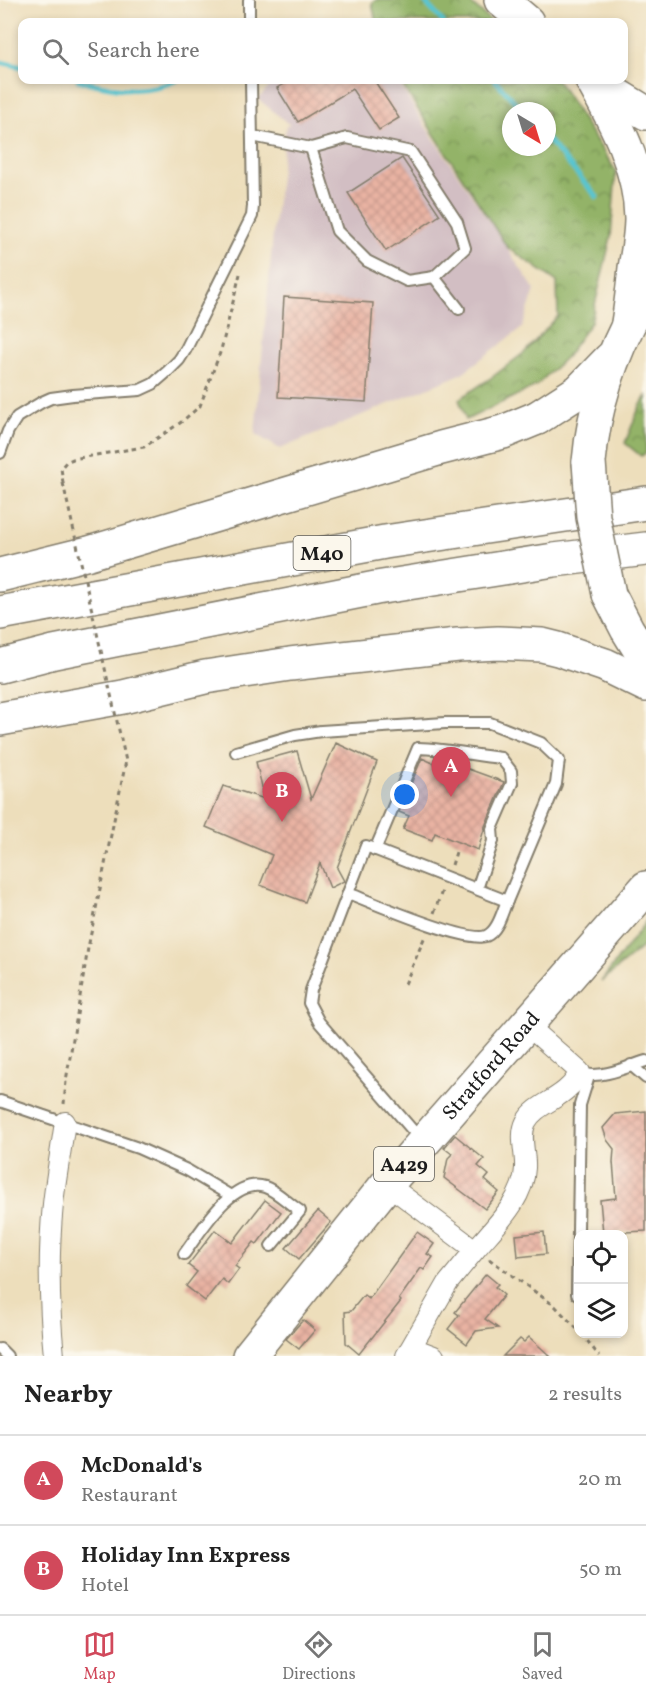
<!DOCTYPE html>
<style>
:root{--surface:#fff;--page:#f2f2f2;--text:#222;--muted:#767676;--line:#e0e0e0;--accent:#d1495b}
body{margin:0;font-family:Vollkorn,serif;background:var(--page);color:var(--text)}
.controls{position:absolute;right:18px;bottom:18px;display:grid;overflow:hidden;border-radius:12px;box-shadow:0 3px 9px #0003}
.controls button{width:54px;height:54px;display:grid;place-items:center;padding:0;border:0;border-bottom:2px solid var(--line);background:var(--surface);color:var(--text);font:30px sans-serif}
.compass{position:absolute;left:502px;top:102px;width:54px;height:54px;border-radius:50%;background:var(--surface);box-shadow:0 3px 9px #0003;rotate:142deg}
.you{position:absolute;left:405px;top:795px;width:21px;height:21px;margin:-15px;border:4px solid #fff;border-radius:50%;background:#1a73e8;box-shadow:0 0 0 9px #1a73e833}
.badge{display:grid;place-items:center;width:39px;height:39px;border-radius:50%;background:var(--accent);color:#fff;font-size:20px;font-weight:700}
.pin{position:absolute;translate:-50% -50px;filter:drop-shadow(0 2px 3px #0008)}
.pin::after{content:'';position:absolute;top:32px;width:21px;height:18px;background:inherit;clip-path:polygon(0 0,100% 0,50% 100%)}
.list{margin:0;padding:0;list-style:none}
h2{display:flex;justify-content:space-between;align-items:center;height:78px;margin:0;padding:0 24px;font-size:26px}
h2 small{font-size:20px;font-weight:400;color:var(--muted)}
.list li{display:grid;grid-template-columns:39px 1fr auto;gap:18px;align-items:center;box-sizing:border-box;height:90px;padding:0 24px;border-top:2px solid var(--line)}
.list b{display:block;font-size:22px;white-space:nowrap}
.list p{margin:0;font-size:20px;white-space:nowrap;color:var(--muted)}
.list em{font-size:20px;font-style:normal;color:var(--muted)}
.icon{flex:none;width:33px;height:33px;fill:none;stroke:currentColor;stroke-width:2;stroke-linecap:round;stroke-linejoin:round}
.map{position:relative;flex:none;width:646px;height:1356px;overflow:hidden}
.search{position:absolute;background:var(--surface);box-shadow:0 3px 9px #0003;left:18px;right:18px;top:18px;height:66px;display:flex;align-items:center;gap:15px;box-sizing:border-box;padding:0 21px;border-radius:12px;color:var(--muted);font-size:22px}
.sheet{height:258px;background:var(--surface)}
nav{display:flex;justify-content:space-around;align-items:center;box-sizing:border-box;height:84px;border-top:2px solid var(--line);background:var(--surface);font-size:16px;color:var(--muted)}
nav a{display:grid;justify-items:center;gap:3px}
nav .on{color:var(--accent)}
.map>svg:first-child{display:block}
</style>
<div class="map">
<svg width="646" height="1356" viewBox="0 0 646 1356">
<defs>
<pattern id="forest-crowns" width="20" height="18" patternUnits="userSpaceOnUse" patternTransform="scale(1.5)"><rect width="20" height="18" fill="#93b367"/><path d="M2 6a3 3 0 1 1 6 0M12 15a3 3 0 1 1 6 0" fill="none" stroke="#779154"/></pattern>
<pattern id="building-cross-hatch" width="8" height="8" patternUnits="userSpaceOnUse" patternTransform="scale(1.5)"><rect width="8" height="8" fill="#e9b3a3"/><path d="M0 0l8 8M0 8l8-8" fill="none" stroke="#c7998c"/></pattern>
</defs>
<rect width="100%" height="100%" fill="#fbf7ec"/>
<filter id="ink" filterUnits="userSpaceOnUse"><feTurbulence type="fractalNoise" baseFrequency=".0167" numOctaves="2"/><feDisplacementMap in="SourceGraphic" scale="12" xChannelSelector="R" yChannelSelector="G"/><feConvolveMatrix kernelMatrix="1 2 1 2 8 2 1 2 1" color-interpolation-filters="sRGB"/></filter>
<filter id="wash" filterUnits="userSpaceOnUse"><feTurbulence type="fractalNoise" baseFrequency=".008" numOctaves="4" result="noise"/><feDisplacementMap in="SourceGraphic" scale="24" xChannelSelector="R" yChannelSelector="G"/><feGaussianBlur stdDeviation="1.35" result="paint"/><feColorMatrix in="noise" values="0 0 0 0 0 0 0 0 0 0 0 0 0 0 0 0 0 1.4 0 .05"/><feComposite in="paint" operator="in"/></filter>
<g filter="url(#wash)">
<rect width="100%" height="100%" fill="#eddebb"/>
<polygon fill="#d2bec3" points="276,80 397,80 424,124 535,290 522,328 461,374 280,449 255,434 273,234 286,126 290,125 258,99"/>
<g fill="url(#forest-crowns)" stroke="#586842" stroke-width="1.5" fill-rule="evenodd">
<polygon points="376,0 467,0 492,22 376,22 372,3"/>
<path d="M399,80H557L616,171L611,237L591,322L566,357L536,386L466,420L459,399L491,378L525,352L558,316L557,282L507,247ZM511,111H547V147H511Z"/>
<polygon points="646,396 646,453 641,456 625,443 639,408"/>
<polygon points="646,921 646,944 601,982"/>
</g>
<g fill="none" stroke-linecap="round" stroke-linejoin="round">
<g stroke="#58c5d0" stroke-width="5">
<polyline points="423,0 443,22"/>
<polyline points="0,62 22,67"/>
<path d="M78,80C112,89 145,95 177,80"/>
<polyline points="495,80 523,111"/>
<polyline points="547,139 597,197"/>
</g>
</g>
<g id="blocks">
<g fill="url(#building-cross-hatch)">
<polygon points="291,80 374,80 399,118 379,130 352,89 298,122 277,88"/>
<polygon points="402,158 440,215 386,251 348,193"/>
<polygon points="284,297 373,303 366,402 278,397"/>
<polygon points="336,743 377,762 337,868 344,881 330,888 320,863 305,902 260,885 272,855 206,827 223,786 265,799 256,762 297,751 311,799"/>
<polygon points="435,757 504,782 485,826 478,850 435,833 432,840 403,829 409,816 399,812 422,758 433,763"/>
<polygon points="646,1111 646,1231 603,1233 600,1200 616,1198 613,1162 614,1149 607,1140 603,1128 615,1114"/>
<polygon points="455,1135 484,1159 478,1166 489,1175 485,1180 499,1192 485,1209 444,1178 448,1158 452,1154 444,1148"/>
<polygon points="265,1200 281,1212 257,1244 254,1242 235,1266 239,1269 228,1284 222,1279 205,1301 186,1286 197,1272 188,1265 215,1230 232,1243"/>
<polygon points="318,1211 331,1222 299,1259 286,1248"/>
<polygon points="417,1232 434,1244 427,1254 433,1257 424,1270 421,1268 399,1299 401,1301 359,1354 346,1343 345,1312 351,1311 364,1295 369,1299"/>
<polygon points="544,1232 546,1254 518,1257 516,1235"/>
<polygon points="486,1274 498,1284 495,1287 504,1295 485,1319 498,1328 476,1331 467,1344 448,1329 459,1315 455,1312"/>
<polygon points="303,1320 315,1330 299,1349 286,1339"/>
<polygon points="529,1337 550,1356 503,1356 520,1339 524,1342"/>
</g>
</g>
</g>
<g filter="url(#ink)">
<use href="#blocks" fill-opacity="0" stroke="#847d6c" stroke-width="1.5"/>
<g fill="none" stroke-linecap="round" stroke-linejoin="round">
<g stroke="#847d6c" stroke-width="14">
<g id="service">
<polyline points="249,0 249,22"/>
<polyline points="252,136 311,148 337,231 367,261 407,281 434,277 459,309"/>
<polyline points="311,148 347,138 411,152 457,222 465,248 434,277"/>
<polyline points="0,453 8,431 17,417 42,402 51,398 73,395 140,390 153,384 168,371 179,360 186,349 252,216 253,206 251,80"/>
<polyline points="236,752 295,735 321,731 445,723 490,723 541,743 559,760 556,784 507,901 366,846 311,990 309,1003 319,1022 421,1140"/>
<path d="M375,850L418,748C446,749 473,755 501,758L511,771L512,783L492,829L493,841L477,889"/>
<path d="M348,893C371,902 466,943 486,936C498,931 502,912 507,901"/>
<polyline points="631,1065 646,1078"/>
<path d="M583,1073C598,1080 630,1066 646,1061"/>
<polyline points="0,1101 138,1148 187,1170 231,1196"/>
<path d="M184,1254C200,1233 232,1176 265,1187C277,1191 289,1204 300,1211L271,1246"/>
<polyline points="577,1294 580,1105 589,1076"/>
<polyline points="0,1349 7,1356"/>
</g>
</g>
<g stroke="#847d6c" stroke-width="22">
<g id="minor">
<polyline points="387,1184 475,1250 448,1283 406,1356"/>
<path d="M475,1250C494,1227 524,1200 525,1168C526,1153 519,1136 526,1122C534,1106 557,1100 569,1087C574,1083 577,1077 580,1072L526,1024"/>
<polyline points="413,1348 434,1356"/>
<path d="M54,1356C49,1306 48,1255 53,1204C56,1177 61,1150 65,1122"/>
</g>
</g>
<g stroke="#847d6c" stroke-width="36">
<g id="trunk">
<polyline points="501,0 527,22"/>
<path d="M592,80C616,123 640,167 641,218C641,235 638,251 635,268C633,287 631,305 628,323"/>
<polyline points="592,80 646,113"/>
<polyline points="537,418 579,391 610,359"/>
<path d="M589,462C594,406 611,354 639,305"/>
<polyline points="609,594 627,629 646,660"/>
<path id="s1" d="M249,1356L387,1184L646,888"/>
</g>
</g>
<g stroke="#847d6c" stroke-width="36">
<g id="motorway">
<polyline points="0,575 89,553 441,448 503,432 537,418"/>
<polyline points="0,613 385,542 646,503"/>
<polyline points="0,666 54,652 376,588 554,560 646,549"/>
<polyline points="0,719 123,697 205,677 290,664 458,645 498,643 542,645 558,649 605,665 646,685"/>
</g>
</g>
<g stroke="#847d6c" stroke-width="3" stroke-dasharray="4.5 4.5" stroke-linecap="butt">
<polyline points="63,483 61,468 66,462 73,459 144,447 180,423 200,406 221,350 240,274"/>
<polyline points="452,865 456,852"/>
<polyline points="434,913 442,891"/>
<polyline points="405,984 425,936"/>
<polyline points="64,1104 66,1081 88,948 126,761"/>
<polyline points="489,1259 555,1306 578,1330"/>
<polyline points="582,1334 599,1356"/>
</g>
<use href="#service" stroke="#fff" stroke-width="10"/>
<use href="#minor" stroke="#fff" stroke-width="20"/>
<use href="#trunk" stroke="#fff" stroke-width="33"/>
<use href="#motorway" stroke="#fff" stroke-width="33"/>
<g stroke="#847d6c" stroke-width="36" stroke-linecap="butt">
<polyline id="trunk-bridge" points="589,462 593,517 609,594"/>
</g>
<polyline stroke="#847d6c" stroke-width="3" stroke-dasharray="4.5 4.5" stroke-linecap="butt" points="63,483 126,761"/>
<use href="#trunk-bridge" stroke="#fff" stroke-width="33"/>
</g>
</g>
<g text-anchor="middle" stroke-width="5" stroke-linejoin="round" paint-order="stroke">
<g fill="#fbf7ec" stroke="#5f5e5a" stroke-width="1.5">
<rect x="293.5" y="536" width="57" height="34" rx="4.5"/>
<rect x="374" y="1147" width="60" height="34" rx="4.5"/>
</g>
<g font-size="20" font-weight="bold" fill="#1c1c1c">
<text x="322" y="560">M40</text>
<text x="404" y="1171">A429</text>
</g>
<g font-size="21" fill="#1c1c1c" stroke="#fbf7ec">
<text dy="7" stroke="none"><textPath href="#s1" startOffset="378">Stratford Road</textPath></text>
</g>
</g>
</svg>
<div class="controls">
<button><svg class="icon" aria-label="locate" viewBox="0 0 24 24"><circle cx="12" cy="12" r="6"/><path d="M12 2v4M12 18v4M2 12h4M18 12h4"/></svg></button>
<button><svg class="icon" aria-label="layers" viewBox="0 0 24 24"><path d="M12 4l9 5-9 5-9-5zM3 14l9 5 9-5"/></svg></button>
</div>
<svg class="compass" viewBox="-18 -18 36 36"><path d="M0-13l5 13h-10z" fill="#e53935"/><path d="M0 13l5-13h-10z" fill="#767676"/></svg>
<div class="you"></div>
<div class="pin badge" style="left:451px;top:797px">A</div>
<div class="pin badge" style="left:282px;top:822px">B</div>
<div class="search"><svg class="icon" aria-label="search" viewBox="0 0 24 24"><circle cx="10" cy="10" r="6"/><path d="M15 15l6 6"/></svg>Search here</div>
</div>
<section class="sheet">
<h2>Nearby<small>2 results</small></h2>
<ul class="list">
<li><span class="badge">A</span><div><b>McDonald's</b><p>Restaurant</p></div><em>20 m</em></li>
<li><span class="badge">B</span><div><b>Holiday Inn Express</b><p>Hotel</p></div><em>50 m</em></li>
</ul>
</section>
<nav>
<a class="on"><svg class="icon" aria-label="map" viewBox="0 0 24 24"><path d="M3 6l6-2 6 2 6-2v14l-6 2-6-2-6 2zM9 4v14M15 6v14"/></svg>Map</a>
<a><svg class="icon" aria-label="directions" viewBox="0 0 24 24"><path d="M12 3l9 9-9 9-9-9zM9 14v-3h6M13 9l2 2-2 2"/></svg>Directions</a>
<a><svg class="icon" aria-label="saved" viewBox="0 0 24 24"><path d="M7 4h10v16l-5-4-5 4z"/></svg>Saved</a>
</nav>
